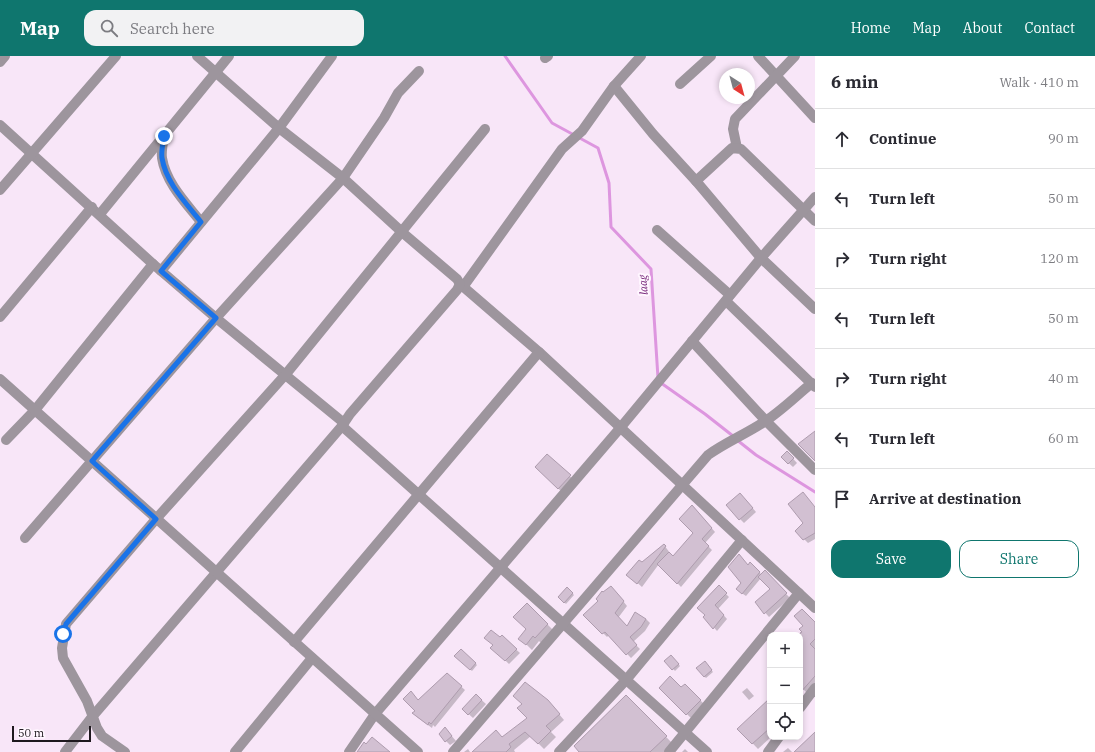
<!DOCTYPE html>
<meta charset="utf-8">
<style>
:root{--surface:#fff;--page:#f2f2f3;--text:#2b2b33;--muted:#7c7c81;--line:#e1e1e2;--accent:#0f766e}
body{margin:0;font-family:"IBM Plex Serif",serif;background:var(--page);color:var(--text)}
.controls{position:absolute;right:12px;bottom:12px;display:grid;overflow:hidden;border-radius:8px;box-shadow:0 2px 6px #0003}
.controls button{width:36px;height:36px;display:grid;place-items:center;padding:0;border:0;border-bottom:1px solid var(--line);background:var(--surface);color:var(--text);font:20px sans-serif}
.compass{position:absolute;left:719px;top:12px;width:36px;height:36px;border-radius:50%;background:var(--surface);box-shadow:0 2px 6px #0003;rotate:144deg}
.scale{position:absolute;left:12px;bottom:10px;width:79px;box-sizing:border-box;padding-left:4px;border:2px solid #1e181e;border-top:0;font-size:11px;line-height:14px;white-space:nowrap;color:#1e181e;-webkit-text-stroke:3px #fff7ff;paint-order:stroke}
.stop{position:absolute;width:12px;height:12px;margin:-9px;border:3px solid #1a73e8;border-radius:50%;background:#fff}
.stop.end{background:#1a73e8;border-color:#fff;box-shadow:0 1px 4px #0008}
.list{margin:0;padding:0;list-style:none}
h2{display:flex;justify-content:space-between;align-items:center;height:52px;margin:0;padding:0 16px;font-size:17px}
h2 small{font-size:13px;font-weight:400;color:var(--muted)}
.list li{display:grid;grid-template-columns:26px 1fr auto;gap:12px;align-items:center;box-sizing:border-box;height:60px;padding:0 16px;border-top:1px solid var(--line)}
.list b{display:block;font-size:15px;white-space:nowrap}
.list em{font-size:13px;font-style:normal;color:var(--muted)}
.actions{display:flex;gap:8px;padding:12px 16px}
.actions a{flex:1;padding:9px 0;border:1px solid var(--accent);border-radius:12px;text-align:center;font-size:14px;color:var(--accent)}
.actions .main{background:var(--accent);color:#fff}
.icon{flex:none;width:22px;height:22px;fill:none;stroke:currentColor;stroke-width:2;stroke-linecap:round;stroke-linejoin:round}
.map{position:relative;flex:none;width:815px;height:696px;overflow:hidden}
header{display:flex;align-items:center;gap:24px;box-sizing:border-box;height:56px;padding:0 20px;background:var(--accent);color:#fff}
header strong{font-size:19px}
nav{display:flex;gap:22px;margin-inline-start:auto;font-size:14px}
.search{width:280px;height:36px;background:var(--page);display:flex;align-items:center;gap:10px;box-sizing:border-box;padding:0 14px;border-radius:12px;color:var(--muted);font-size:15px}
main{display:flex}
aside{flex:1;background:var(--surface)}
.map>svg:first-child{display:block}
</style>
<header>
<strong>Map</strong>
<div class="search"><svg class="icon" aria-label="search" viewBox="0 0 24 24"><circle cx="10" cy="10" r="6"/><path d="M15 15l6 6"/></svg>Search here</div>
<nav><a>Home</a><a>Map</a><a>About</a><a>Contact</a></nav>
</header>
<main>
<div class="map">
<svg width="815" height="696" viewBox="0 0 815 696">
<rect width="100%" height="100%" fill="#f8e6f8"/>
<g fill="#0003">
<polygon points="787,396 797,407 793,411 782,401"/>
<polygon points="547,399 576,426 564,438 542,417"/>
<polygon points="744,442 756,456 744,467 740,463"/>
<polygon points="815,451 815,483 808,487 804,483 804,467"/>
<polygon points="696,454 715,476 705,487 712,494 681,531 659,508 642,531 632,522 642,507 664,489 673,501 694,477"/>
<polygon points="750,508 762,519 765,516 790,542 769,561 756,546 772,533 761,522 746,540 740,536 748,511"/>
<polygon points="719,531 729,541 718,553 727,563 717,575 705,561"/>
<polygon points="567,532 574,539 566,548 559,541"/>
<polygon points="615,535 627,550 618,562 627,572 646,563 650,567 645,575 633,586 640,593 631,602 609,579 607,581 585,559"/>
<polygon points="527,548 553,574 541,587 539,585 532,594 526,588"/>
<polygon points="815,567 815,628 807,637 800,630 799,579"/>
<polygon points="502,581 520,597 509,608 492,592"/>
<polygon points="461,594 477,609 472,615 455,600"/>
<polygon points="671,600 680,610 675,615 666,605"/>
<polygon points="706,608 713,616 706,622 704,620"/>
<polygon points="447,618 465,634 435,671 433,669 432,672 417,661 419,645"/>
<polygon points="685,629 707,651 693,664 660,632 681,632"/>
<polygon points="747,632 754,640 749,644 742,636"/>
<polygon points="476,639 486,648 473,662 463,653"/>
<polygon points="626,640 673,688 665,696 578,696"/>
<polygon points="770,643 771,681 758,693 739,673"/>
<polygon points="553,651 564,664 551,676 556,681 544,693 531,680 514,694 515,696 473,696 503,682"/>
<polygon points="445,672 456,685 450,689 446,685"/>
<polygon points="788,692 792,696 783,696"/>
<polygon points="468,693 470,696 464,696"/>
<polygon points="685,693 688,696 682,696"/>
</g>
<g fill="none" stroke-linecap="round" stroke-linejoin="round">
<g stroke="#dd96df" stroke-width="3">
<polyline points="505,0 552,67 598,92 609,127 611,171 651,213 658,322"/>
<polyline points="661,327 705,358 733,380"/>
<polyline points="737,384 756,399 815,436"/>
</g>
</g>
<g fill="#d2c0d2" stroke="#ae9cae">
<polygon points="815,375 815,405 798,388"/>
<polygon points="787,395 794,402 788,408 781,401"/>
<polygon points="547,398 571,419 558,433 535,411"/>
<polygon points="803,436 815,451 815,477 803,484 795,475 803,467 788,448"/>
<polygon points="740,437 753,452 739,464 726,449"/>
<polygon points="692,449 712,472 702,483 709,490 677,528 657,508 669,496 673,500 693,477 679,463"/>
<polygon points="664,488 666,490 637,528 626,519 639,504 642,506"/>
<polygon points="739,498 748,509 750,506 760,516 742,538 736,533 741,527 728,511"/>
<polygon points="765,514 787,537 764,558 755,546 770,533 758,521"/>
<polygon points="719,529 727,537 715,549 724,559 713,573 703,561 705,559 697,552"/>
<polygon points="611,530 624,545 615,557 627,570 635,556 646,563 641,571 630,581 637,589 626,599 605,576 602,578 583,559 598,545 596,543 602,535 603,536"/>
<polygon points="567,531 573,537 564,547 558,541"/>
<polygon points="527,547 548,568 535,582 533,580 526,589 518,583 526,573 513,561"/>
<polygon points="802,553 815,566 815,583 810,588 815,593 815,620 800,637 800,577 802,576 799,573 803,570 794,560"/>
<polygon points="491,574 500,581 502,579 517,593 505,605 490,592 493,589 484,582"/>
<polygon points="461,593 476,607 470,614 454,600"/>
<polygon points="671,599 679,608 672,614 664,605"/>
<polygon points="705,605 712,614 704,621 696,612"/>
<polygon points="447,617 462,630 431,668 429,666 428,669 412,657 415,655 403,643 411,635 418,644"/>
<polygon points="670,620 681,631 685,628 701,644 686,659 659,632"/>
<polygon points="525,626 548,644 560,658 546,670 551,675 538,688 525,676 509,688 511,691 506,696 472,696 496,674 502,681 527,662 517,652 522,648 513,640"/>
<polygon points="476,638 482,644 468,659 462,653"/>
<polygon points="626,639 667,680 650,696 579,696 574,690"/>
<polygon points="770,642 770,672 752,688 737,673"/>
<polygon points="445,671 452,680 445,686 439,678"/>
<polygon points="815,676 815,696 794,696"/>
<polygon points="372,681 390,696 357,696 364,686 366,688"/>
</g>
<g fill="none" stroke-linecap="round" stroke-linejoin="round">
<g stroke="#9d959d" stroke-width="10">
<polyline points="197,0 279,72 343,122 403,177 457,223 460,228 539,296 815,552"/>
<polyline points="758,0 815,62"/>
<polyline points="545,2 548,0"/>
<polyline points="0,6 5,0"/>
<polyline points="680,28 711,0"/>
<polyline points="614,30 653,78 696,125 761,202 815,253"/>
<polyline points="0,69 153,208 216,262 344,367"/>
<path d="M164,80C163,87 161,95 162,102C166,127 186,147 201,166"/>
<polyline points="737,92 733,73 735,63 795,0"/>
<polyline points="696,125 732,92 741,93 815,165"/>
<polyline points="0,134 116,0"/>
<polyline points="100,158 229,0"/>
<polyline points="657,174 730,239"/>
<polyline points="161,215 279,72 332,0"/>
<polyline points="463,231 562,93 582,75 614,30 641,0"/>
<polyline points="726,245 815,331"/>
<polyline points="0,261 92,151"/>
<polyline points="692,285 766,365 815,414"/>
<polyline points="342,370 707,696"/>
<polyline points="6,384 35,354 153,208"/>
<polyline points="25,482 216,262 343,122 384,62 398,37 419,15"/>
<polyline points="294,586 539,296"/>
<polyline points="800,652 815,632"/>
<polyline points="65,696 92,661 342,370 350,358 457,234 460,228"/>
<polyline points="125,696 102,680 97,672 87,645 63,602 62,592 66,568 156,463 286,318 485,73"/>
<polyline points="235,696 312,602"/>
<polyline points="349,696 375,658 621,371 761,202 815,141"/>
<path d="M453,696L708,399C726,386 746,378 764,366C781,355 796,340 812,327"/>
<polyline points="559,696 626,624 742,484"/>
<polyline points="669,696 799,537"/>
<polyline points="768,696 779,681"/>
</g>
<polyline stroke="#9d959d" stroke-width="10" points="0,323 418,696"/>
</g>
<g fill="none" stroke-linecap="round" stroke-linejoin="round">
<path stroke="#1a73e8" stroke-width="5" d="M63,578L66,568L156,463L92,405L216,262L161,215L201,166C186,147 166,127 162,102C161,95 163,87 164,80"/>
</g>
<g text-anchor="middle" stroke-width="4" stroke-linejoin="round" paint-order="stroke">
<g font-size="11" font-style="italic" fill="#6c1871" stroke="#fff7ff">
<text transform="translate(643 229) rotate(-94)" y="4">laag</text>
</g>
</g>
</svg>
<div class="controls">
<button>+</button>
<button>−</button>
<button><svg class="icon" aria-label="locate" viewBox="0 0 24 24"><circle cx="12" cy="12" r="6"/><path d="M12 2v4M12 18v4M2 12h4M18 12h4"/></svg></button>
</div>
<svg class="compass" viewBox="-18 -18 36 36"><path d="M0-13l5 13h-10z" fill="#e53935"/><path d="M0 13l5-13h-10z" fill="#7c7c81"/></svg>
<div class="scale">50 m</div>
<div class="stop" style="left:63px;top:578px"></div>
<div class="stop end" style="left:164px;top:80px"></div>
</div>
<aside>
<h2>6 min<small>Walk · 410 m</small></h2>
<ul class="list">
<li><svg class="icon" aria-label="ahead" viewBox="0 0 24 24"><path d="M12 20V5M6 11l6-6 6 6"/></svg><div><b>Continue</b></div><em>90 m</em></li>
<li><svg class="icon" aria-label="left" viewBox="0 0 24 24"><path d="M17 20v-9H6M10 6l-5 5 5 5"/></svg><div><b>Turn left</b></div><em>50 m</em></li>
<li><svg class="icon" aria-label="right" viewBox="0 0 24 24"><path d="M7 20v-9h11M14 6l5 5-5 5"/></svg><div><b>Turn right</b></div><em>120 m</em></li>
<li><svg class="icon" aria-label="left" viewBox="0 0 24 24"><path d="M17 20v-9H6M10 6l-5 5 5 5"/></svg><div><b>Turn left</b></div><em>50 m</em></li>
<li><svg class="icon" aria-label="right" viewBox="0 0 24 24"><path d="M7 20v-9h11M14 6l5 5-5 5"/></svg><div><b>Turn right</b></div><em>40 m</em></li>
<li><svg class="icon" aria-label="left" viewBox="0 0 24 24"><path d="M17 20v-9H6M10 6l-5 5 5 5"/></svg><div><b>Turn left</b></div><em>60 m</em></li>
<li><svg class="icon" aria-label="arrive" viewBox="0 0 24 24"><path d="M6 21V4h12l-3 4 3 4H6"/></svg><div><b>Arrive at destination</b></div></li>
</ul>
<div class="actions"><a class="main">Save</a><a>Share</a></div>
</aside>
</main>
